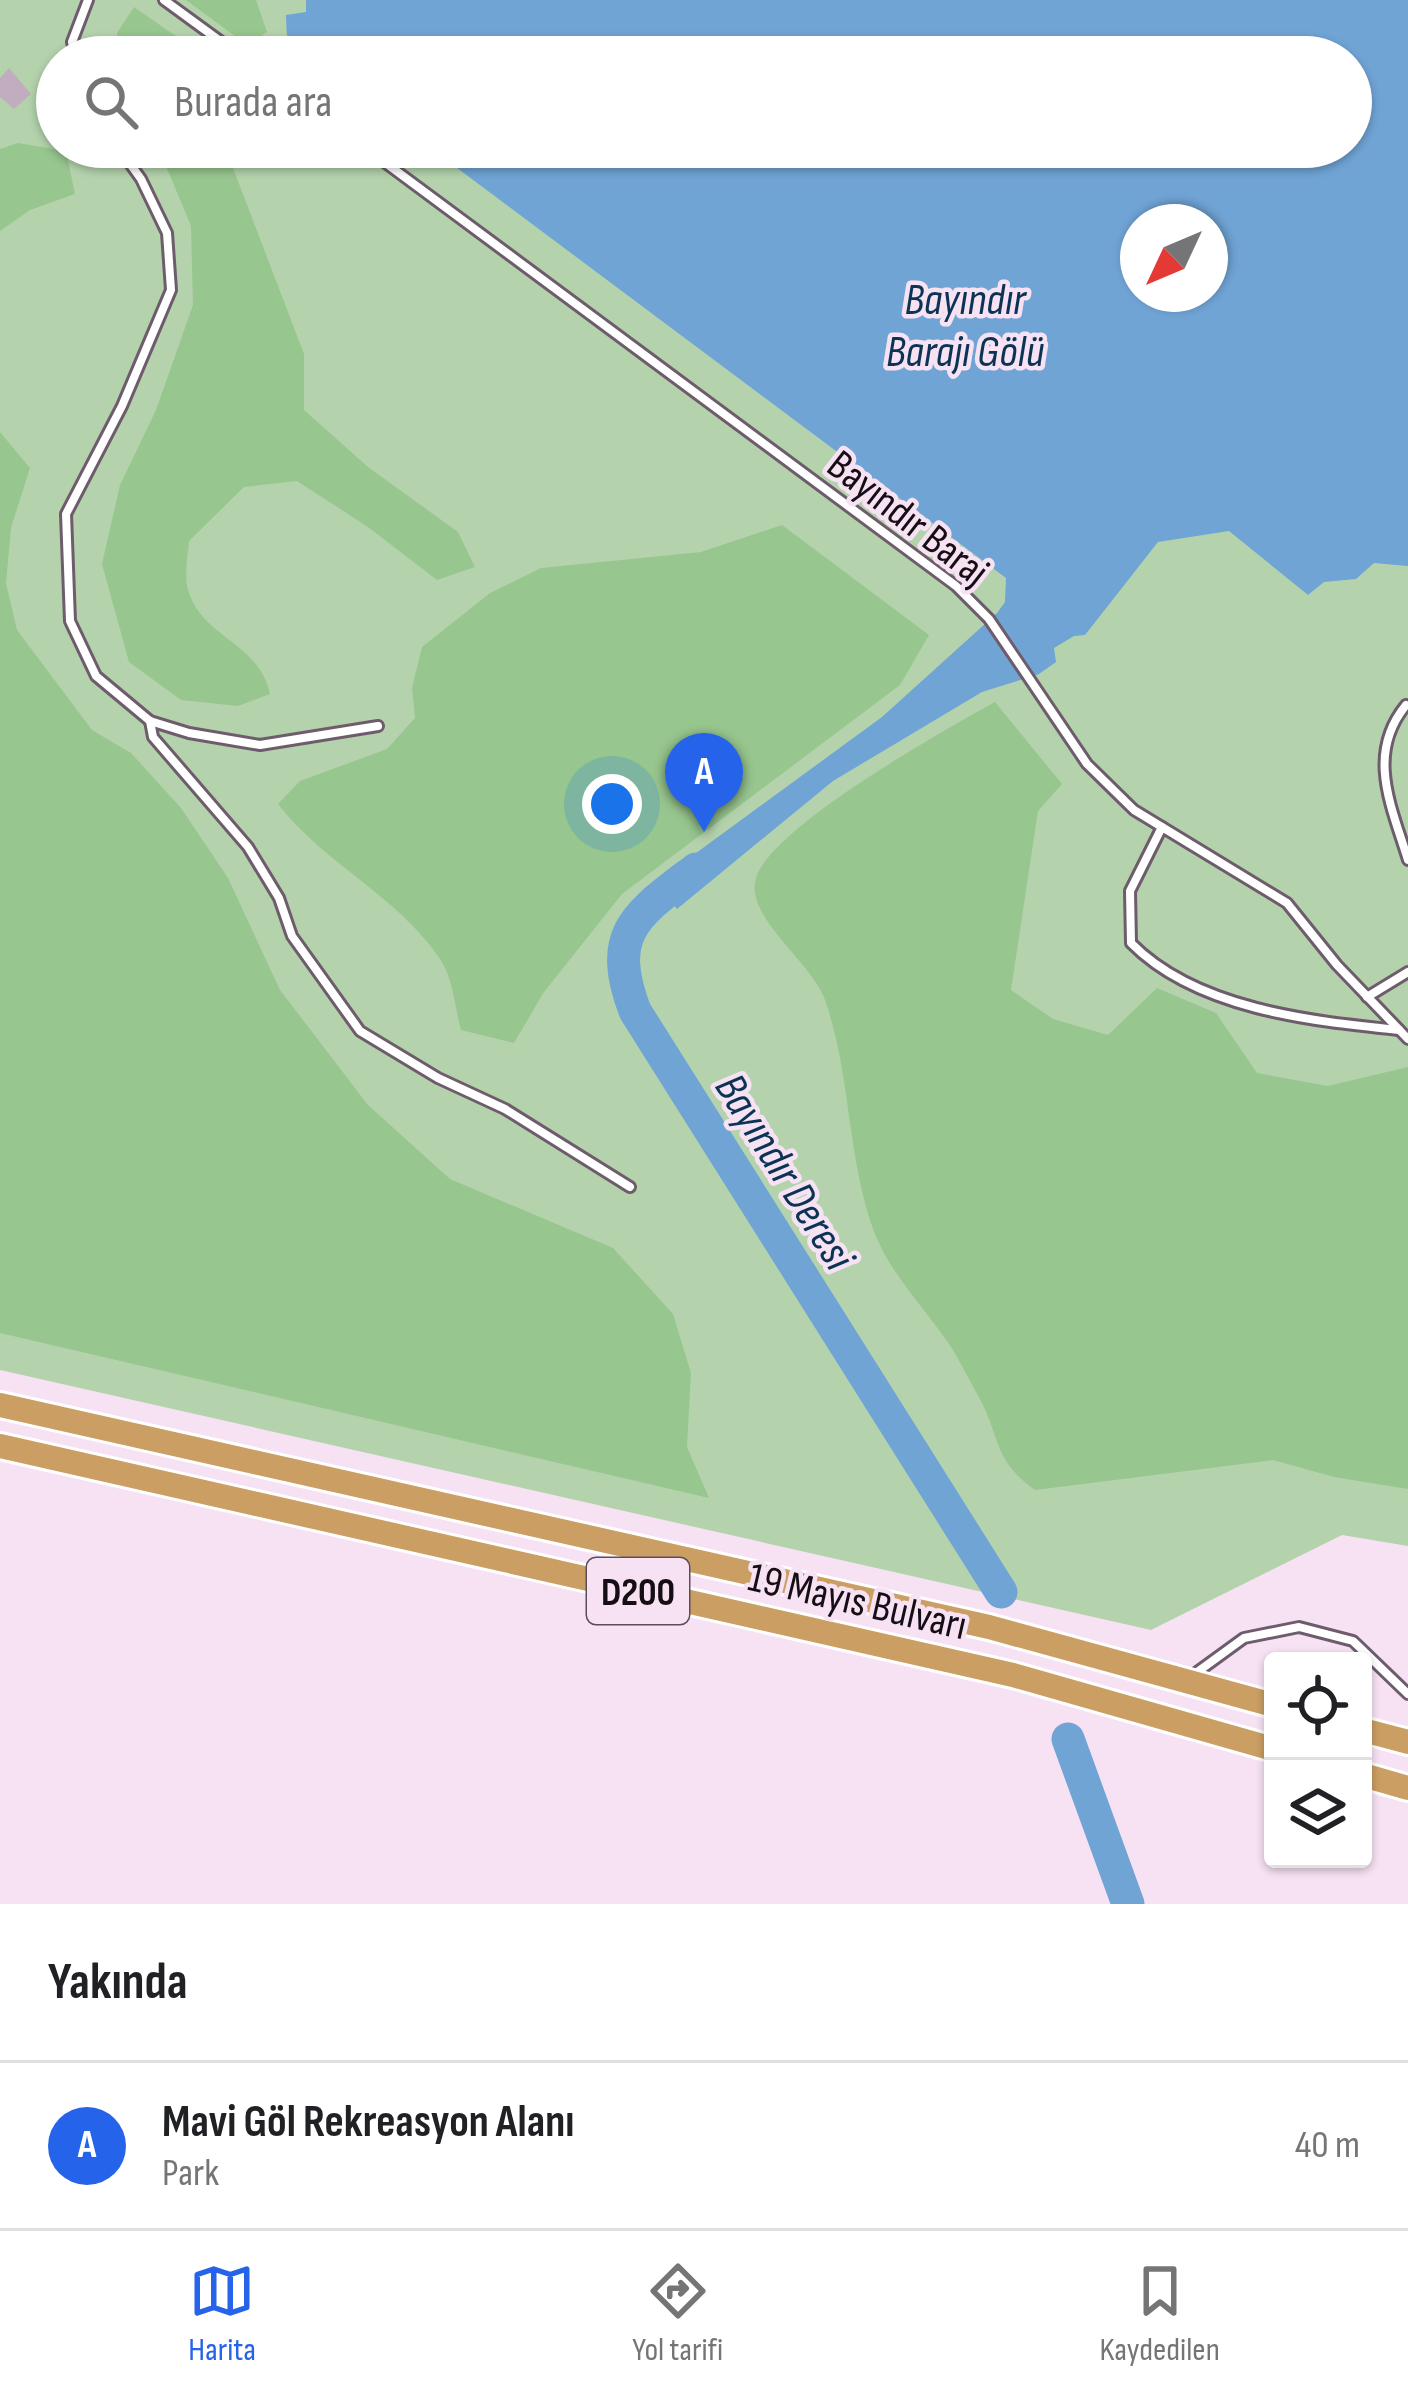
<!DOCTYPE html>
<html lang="tr">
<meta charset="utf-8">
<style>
:root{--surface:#fff;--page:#f6f6f6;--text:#202124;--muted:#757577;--line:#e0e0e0;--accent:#2563eb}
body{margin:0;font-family:"Sofia Sans Condensed",sans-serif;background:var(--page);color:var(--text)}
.controls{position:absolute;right:36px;bottom:36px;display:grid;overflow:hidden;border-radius:12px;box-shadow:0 3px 9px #0004}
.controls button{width:108px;height:108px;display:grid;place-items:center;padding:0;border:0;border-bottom:3px solid var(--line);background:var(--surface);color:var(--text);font:60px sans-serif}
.compass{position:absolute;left:1120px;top:204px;width:108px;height:108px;border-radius:50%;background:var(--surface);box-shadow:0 3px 9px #0004;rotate:226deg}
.you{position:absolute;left:612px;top:804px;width:42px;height:42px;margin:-30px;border:9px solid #fff;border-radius:50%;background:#1a73e8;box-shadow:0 0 0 18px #1a73e833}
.badge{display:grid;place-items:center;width:78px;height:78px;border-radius:50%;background:var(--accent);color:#fff;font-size:39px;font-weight:700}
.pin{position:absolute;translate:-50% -99px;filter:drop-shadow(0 3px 6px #0008)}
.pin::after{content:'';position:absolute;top:63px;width:42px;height:36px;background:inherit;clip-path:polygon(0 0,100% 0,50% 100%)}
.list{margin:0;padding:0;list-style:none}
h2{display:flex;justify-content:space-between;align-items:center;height:156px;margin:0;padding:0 48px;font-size:51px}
h2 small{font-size:39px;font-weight:400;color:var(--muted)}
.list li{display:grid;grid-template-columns:78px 1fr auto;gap:36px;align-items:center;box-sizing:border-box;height:168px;padding:0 48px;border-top:3px solid var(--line)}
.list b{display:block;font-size:45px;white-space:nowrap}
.list p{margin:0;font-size:39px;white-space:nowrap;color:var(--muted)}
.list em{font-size:39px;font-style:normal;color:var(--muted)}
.icon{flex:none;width:66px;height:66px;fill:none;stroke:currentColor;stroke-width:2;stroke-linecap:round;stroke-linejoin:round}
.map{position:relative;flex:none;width:1408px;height:1904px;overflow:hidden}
.search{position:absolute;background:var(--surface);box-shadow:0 3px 9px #0004;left:36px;right:36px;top:36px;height:132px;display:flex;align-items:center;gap:30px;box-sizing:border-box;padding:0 42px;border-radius:66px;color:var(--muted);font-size:45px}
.sheet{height:324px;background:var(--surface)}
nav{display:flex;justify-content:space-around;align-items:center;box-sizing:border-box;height:168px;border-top:3px solid var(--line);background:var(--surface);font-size:33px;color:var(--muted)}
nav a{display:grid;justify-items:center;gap:6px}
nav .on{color:var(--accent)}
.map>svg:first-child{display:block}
</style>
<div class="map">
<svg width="1408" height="1904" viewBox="0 0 1408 1904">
<rect width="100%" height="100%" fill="#f7e2f4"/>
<path fill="#b4d3ad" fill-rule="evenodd" d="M0,0H1408V1546L1342,1535L1151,1630L0,1370ZM57,57H1351V147H57ZM1138,222H1210V294H1138Z"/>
<g fill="#98c68f">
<polygon points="186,0 256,0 267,32 247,45"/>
<polygon points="134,7 206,57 120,57 117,33"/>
<polygon points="18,143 66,151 75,194 30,210 0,231 0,149"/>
<path d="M158,147H225L304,354V410L368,467L458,532L475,567L437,580L368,527L297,481L244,487L189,541C188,555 184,576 188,590C202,638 260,643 270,694L238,706L181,700L129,662L102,564L120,485L156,410L193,305L191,226Z"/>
<polygon points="0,432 30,468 11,528 6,583 17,630 92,730 131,753 181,808 228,878 280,990 368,1105 450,1179 613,1248 673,1314 691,1373 687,1447 709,1498 0,1333"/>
<path d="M782,525L929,635L900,685L622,894L544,992L514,1043L461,1030C455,1009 453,977 440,959C397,895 324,864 278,804L300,781L387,749L415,718L412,688L422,647L490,593L541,568L701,552Z"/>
<path d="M995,702L1062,784L1038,811L1011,990L1053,1019L1108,1035L1157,988L1216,1013L1257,1073L1328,1086L1408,1067V1489L1334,1477L1273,1460L1035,1490C991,1459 1001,1434 976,1392C966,1374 957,1354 944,1337C918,1300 885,1267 871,1223C847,1150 850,1072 825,1000C812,962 744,917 756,878C771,827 946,729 995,702Z"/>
</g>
<path fill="#70a4d5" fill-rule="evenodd" d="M306,0H1408V566L1374,563L1356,579L1324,582L1308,595L1229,531L1158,542L1085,635L1074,636L1054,648L1056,662L1039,674L982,692L833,781L677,909L655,883L882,717L997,613L1005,602L1006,578L429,147H1351V57H308C285,40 287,42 286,15L306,12ZM1138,222H1210V294H1138Z"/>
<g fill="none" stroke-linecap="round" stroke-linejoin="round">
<g stroke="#70a4d5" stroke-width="33">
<path d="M696,869C637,914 605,932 635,1011L1001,1592"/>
<polyline points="1068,1739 1128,1904"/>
</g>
</g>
<polygon fill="#c1adbf" points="9,68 31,94 14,109 0,97 0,78"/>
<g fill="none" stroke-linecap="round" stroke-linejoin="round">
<g stroke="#6e5c6c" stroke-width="14">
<g id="service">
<polyline points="164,0 242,57"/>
<polyline points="75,57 72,42 88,0"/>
<polyline points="118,147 141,179 167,233 171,290 122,406 66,514 70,621 96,676 150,721 189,733 260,745 378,726"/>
<polyline points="364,147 956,586 989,619 1087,764 1134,810 1287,903 1337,965 1408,1039"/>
<path d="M1406,705C1366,754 1391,805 1408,860"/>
<polyline points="150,721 153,737 248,847 279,898 292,936 360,1031 438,1078 505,1109 630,1187"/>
<path d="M1162,827L1130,891L1131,943C1196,1009 1310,1021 1399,1030"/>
<polyline points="1367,997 1408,972"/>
<polyline points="1189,1678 1244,1638 1299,1627 1353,1641 1408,1694"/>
</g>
</g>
<g stroke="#fff" stroke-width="30">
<g id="trunk">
<polyline points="0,1405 989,1627 1273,1705"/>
<polyline points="0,1446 1013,1675 1273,1749"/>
<polyline points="1363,1730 1408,1742"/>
<polyline points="1363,1775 1408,1788"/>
</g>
</g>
<use href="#service" stroke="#fff" stroke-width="8"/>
<use href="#trunk" stroke="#cb9e64" stroke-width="24"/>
</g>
<g text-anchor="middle" stroke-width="9" stroke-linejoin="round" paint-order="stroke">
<rect fill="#f7e2f4" stroke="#594e57" stroke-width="3" x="587" y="1558" width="102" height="66" rx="9"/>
<g font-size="39" font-weight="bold" fill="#150e14">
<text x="638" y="1605">D200</text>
</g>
<g font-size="42" fill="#150e14" stroke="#f7e2f4">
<text transform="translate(909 517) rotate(38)" y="15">Bayındır Baraj</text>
<text transform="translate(858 1600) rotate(13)" y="15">19 Mayıs Bulvarı</text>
</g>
<g font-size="45" font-style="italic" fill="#0b3353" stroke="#f7e2f4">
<text x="965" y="314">Bayındır<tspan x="965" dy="52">Barajı Gölü</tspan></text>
<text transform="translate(786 1171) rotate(58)" y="16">Bayındır Deresi</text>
</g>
</g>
</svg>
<div class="controls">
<button><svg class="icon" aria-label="locate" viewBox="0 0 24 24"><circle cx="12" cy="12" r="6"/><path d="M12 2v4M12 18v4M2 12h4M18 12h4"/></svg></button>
<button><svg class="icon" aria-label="layers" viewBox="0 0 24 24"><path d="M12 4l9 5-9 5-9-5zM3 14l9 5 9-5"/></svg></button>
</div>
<svg class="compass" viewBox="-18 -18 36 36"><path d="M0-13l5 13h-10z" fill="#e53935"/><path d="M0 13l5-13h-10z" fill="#757577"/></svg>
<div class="you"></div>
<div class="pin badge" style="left:704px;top:832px">A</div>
<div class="search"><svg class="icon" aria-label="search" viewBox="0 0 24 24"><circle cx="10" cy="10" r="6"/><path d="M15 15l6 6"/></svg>Burada ara</div>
</div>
<section class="sheet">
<h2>Yakında<small></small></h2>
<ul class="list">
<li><span class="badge">A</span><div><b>Mavi Göl Rekreasyon Alanı</b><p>Park</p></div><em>40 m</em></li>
</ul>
</section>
<nav>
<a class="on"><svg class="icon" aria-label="map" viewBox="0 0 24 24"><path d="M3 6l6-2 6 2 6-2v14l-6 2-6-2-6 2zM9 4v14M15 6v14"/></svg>Harita</a>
<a><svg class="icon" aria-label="directions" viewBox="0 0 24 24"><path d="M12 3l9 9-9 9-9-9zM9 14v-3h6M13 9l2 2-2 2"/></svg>Yol tarifi</a>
<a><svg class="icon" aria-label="saved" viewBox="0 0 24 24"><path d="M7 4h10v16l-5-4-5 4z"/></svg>Kaydedilen</a>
</nav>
